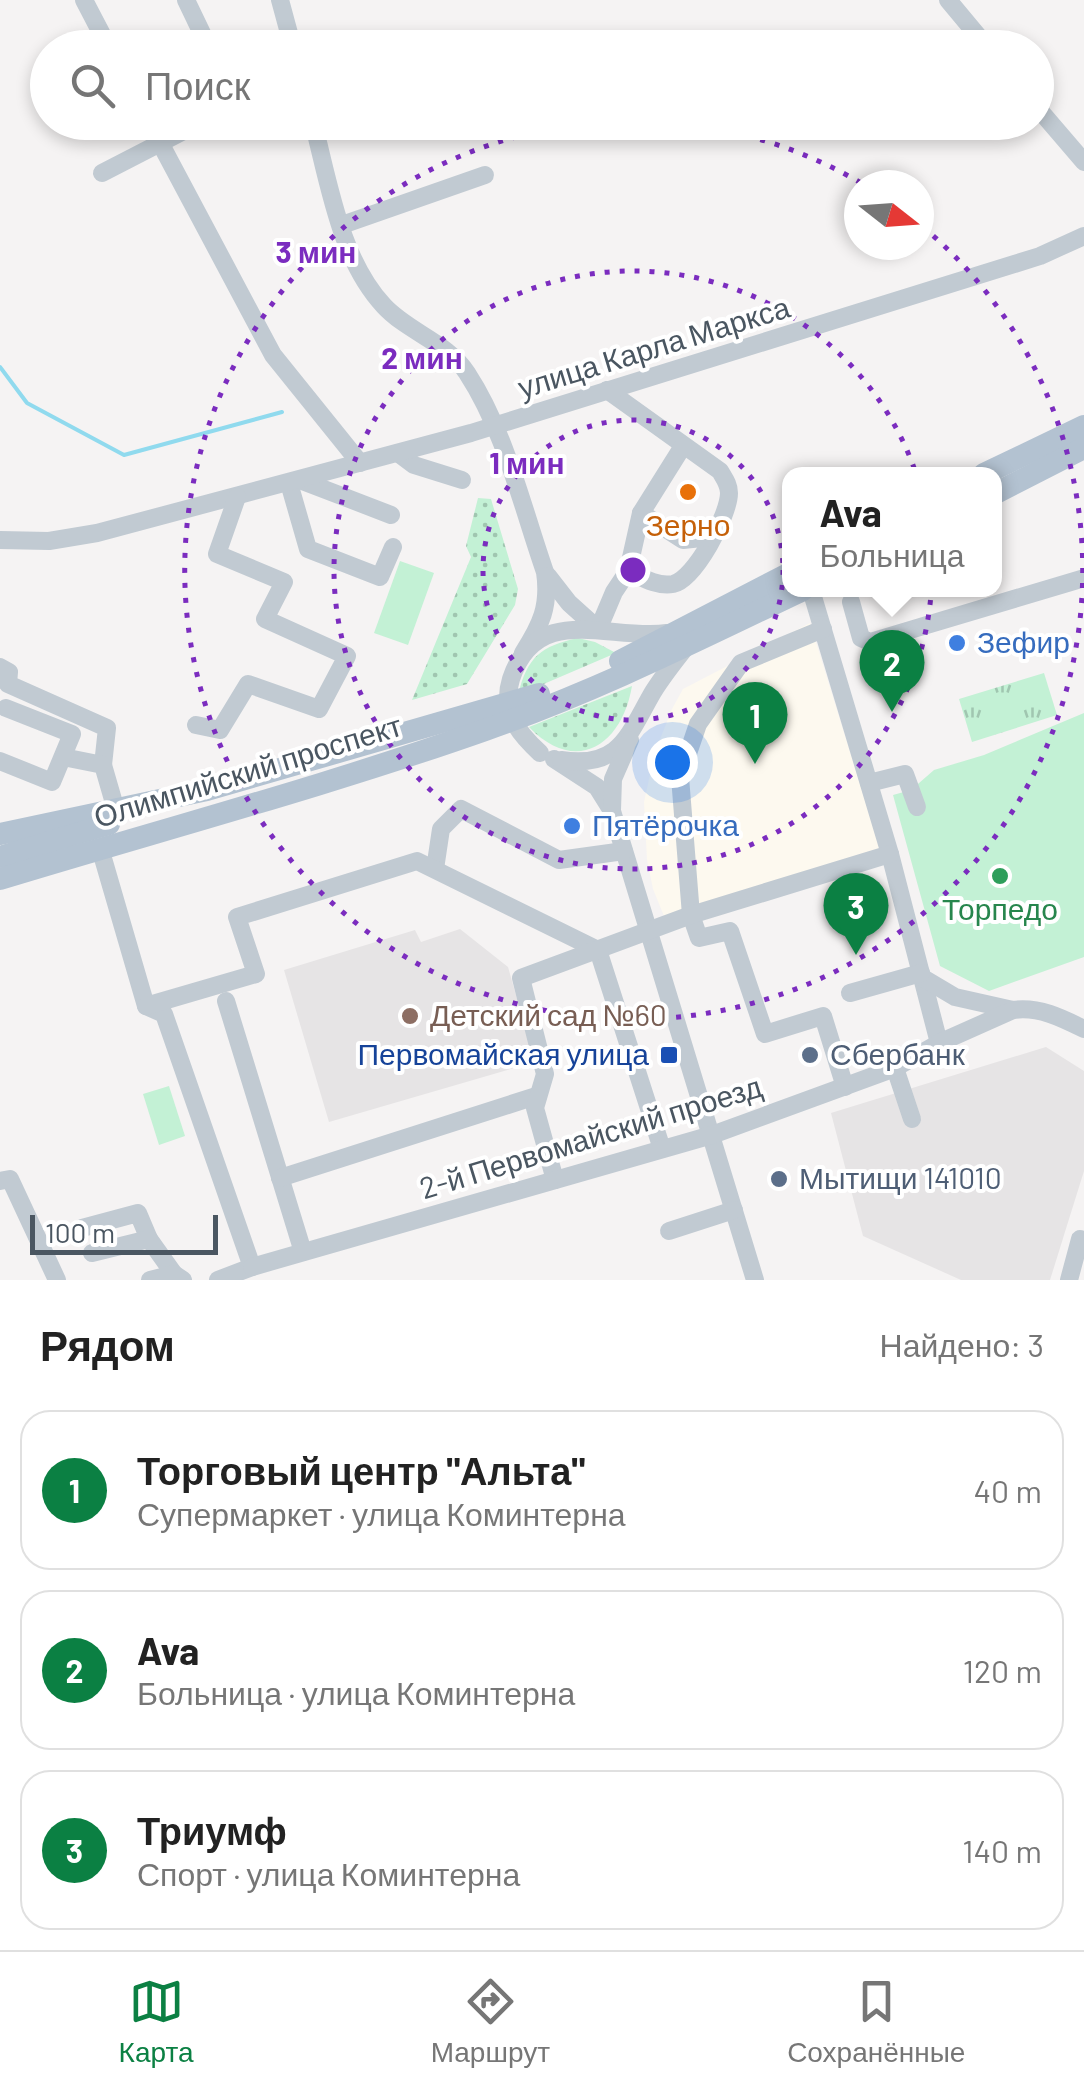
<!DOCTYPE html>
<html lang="ru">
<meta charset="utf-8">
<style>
:root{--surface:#fff;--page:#f6f6f6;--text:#222;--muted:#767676;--line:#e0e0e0;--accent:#0b8043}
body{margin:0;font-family:Barlow,sans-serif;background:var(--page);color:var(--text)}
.compass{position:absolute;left:844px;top:170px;width:90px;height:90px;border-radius:50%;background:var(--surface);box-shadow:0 5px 15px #0003;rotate:107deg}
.scale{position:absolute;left:30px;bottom:25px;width:188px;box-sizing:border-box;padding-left:10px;border:5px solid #4a5661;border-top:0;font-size:28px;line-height:35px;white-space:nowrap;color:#4a5661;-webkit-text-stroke:8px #fff;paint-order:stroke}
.you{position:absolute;left:672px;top:762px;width:35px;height:35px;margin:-25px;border:8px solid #fff;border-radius:50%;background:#1a73e8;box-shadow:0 0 0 15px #1a73e833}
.badge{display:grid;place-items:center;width:65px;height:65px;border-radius:50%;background:var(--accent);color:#fff;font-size:32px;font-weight:700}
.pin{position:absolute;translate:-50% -82px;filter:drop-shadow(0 2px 5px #0008)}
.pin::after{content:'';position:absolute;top:52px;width:35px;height:30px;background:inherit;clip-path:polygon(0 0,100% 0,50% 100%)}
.popup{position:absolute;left:782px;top:467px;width:220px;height:130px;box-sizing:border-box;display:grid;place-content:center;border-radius:20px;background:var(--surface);filter:drop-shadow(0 2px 8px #0005);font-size:32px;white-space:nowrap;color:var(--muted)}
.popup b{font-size:38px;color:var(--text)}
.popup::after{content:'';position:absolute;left:50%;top:100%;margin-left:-20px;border:20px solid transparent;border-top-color:var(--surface)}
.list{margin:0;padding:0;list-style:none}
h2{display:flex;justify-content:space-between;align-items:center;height:130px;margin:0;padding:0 40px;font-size:42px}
h2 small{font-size:32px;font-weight:400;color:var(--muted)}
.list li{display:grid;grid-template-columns:65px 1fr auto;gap:30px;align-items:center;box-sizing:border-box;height:160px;margin:0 20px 20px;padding:0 20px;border:2px solid var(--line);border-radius:30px}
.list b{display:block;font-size:38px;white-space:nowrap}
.list p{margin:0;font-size:32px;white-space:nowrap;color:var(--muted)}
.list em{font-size:32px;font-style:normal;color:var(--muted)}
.icon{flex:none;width:55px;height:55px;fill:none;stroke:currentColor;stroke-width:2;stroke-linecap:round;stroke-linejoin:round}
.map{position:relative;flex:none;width:1084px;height:1280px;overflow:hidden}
.search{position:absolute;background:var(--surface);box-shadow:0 5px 15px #0003;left:30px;right:30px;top:30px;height:110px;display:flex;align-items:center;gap:25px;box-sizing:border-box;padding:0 35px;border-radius:55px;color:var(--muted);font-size:38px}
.sheet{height:670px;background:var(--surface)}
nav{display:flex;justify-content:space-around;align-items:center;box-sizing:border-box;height:140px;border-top:2px solid var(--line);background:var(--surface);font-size:28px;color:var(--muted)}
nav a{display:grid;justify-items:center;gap:5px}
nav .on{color:var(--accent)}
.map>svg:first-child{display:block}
</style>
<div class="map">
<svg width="1084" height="1280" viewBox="0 0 1084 1280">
<defs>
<pattern id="grass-dots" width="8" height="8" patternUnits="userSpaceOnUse" patternTransform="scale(2.5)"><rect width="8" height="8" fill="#c3f1d5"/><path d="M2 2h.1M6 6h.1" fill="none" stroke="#a0c6b0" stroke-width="1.8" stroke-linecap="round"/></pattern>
<pattern id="park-tufts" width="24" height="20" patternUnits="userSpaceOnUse" patternTransform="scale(2.5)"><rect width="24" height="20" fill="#c3f1d5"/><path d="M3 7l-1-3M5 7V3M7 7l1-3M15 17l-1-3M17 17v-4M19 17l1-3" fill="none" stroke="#a0c6b0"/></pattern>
</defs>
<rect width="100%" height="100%" fill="#f5f3f3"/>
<polygon fill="#fdf9ef" points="810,623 880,849 666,921 653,889 647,860 644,802 655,752 672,709 683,689"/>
<g fill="#e6e4e5">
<polygon points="460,929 508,967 535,1062 329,1122 284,970 415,930 421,942"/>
<polygon points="1046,1047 1084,1071 1084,1171 1050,1280 961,1280 863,1236 831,1113"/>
</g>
<g fill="url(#grass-dots)">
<polygon points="478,498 491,499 518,589 515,605 467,684 412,700 471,557 466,546"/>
<path d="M578,638L595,642L616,653L518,695C527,657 541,646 578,638Z"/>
<path d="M632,686C622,745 576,776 529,727Z"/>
</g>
<polygon fill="url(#park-tufts)" points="1044,673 1057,715 972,742 959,699"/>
<g fill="#c3f1d5">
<polygon points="400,561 434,573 408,645 374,633"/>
<polygon points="1084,713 1084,957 989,991 940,966 893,795 911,790 934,770 984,755"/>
<polygon points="169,1086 185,1136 159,1145 143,1094"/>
</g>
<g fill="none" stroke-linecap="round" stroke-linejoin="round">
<polyline stroke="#90daee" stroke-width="4" points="0,367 27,403 124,455 282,412"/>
<g stroke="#c1cad2" stroke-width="18">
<polyline points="84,0 109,48"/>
<polyline points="186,0 209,48"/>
<polyline points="280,0 293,48"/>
<polyline points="948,0 988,48"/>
<polyline points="1036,106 1084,162"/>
<polyline points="149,122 273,355 360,463"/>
<path d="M313,122C329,183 340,259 384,306C408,332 448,343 467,373C505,431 522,506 545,572C550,606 541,625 523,653"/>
<polyline points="102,173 201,122"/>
<polyline points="342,225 485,175"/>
<path d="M607,390L720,471C724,478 729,484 729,493C729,515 695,579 673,584C657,587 641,577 628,571"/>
<polyline points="398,453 414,465 462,480"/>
<polyline points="300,480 391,515"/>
<polyline points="289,483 308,549 380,577 393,547"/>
<polyline points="641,513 683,540 711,537"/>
<polyline points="0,540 49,541 97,533 471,433 1040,256 1084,236"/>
<polyline points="548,576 569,603 599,630"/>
<polyline points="811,590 890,854 939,1043"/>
<polyline points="851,602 861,638 870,642 1084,578"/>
<polyline points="823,629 741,663 698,724 680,777 691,915 699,938 730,931 765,1034 823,1016 845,1087"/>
<polyline points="598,630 614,592 628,571 641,513 683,446"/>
<polyline points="0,667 9,672 8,684 107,728 103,765"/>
<polyline points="196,725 220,730 248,684 319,709 347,656 265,619 284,582 217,554 237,497"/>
<path d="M540,753C517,732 501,711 511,679C537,601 609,641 667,633"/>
<polyline points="63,757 103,765 116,810"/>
<polyline points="554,759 597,787 612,811 755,1280"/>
<path d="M561,760C620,769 628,735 653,692C663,676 674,662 686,647"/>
<polyline points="0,761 52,782 72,734 6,708"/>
<polyline points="869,783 905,774 917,807"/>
<polyline points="612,810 613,779 630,740"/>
<polyline points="100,848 146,1006 164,1014 252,1267 218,1280"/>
<polyline points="435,869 441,829 461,809 559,860 624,851"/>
<polyline points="923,978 955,997 1013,1010"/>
<polyline points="850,993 921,973"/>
<polyline points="226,1001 303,1252"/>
<polyline points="146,1006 256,974 237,917 417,861 598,950 662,1149"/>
<polyline points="895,1068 912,1119"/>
<polyline points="280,1178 536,1096"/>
<polyline points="555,1180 535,1108 545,1074 521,978 691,915 890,854"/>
<polyline points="0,1181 10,1179 57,1280"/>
<polyline points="82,1228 138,1213 149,1239"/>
<polyline points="669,1231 734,1210"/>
<polyline points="92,1253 149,1239 174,1274"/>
<path d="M252,1267L712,1135L895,1068L939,1043L1013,1010C1038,1006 1062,1018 1084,1029"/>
<polyline points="150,1280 174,1274 183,1280"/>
<polyline points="1069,1280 1080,1239 1084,1240"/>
</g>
<g stroke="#b3c2d1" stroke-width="22">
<polyline points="984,474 1084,426"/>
<polyline points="994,494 1084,448"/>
<polyline points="620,661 790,573"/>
<polyline points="0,834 207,790 539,694"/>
<polyline points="0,857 109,824"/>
<path d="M0,879C161,830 326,786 485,730C595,692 698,640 803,590"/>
</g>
</g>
<g fill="none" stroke="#7b2cbf" stroke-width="5" stroke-dasharray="5 10">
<circle cx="633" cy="570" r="150"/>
<circle cx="633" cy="570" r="299"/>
<path d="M672 123A449 449 0 0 1 861 183M922 226A449 449 0 1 1 594 123"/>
</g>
<circle fill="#e8710a" stroke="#fff" stroke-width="4" cx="688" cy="492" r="10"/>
<g fill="#3f7fe0" stroke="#fff" stroke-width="4">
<circle cx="957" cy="643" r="10"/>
<circle cx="572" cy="826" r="10"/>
</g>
<circle fill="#2e9e5b" stroke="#fff" stroke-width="4" cx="1000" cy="876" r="10"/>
<circle fill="#8d6e63" stroke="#fff" stroke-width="4" cx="410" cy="1016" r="10"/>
<rect fill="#1a4fb4" stroke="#fff" stroke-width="4" x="659" y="1045" width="20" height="20" rx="5"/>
<g fill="#5c6f8a" stroke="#fff" stroke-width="4">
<circle cx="810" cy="1055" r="10"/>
<circle cx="779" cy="1179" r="10"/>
</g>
<g text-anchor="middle" stroke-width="8" stroke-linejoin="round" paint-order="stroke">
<g font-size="30" fill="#4a5661" stroke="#fff">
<text transform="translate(654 348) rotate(-17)" y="10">улица Карла Маркса</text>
<text transform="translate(248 772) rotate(-17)" y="10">Олимпийский проспект</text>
<text transform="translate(591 1138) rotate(-17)" y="10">2-й Первомайский проезд</text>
</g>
<g font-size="30" fill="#c56008" stroke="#fff">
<text x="688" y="536">Зерно</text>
</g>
<g font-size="30" fill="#366cbe" stroke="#fff" text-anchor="start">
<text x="977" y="653">Зефир</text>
<text x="592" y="836">Пятёрочка</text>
</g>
<g font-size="30" fill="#27864d" stroke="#fff">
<text x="1000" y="920">Торпедо</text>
</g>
<g font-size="30" fill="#785e54" stroke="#fff" text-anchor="start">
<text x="430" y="1026">Детский сад №60</text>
</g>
<g font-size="30" fill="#164399" stroke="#fff" text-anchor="end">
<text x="649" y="1065">Первомайская улица</text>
</g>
<g font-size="30" fill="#4e5e75" stroke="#fff" text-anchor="start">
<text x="830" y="1065">Сбербанк</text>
<text x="799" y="1189">Мытищи 141010</text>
</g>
</g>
<circle cx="633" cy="570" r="15" fill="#7b2cbf" stroke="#fff" stroke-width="5"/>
<g font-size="30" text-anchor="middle" font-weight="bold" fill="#7b2cbf" stroke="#fff" stroke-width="8" stroke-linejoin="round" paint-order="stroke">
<text x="316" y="263">3 мин</text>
<text x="422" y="369">2 мин</text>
<text x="527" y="474">1 мин</text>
</g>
</svg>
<svg class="compass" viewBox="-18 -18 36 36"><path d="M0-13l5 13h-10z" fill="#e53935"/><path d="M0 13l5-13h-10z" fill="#767676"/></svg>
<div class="scale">100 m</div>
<div class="you"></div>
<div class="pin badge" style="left:755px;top:764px">1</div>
<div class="pin badge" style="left:892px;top:712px">2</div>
<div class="popup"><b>Ava</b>Больница</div>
<div class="pin badge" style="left:856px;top:955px">3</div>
<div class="search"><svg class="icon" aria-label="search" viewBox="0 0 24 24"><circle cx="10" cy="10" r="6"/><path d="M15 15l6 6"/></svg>Поиск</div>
</div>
<section class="sheet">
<h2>Рядом<small>Найдено: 3</small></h2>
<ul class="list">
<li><span class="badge">1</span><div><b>Торговый центр &quot;Альта&quot;</b><p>Супермаркет · улица Коминтерна</p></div><em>40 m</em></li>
<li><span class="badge">2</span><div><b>Ava</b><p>Больница · улица Коминтерна</p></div><em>120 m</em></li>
<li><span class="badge">3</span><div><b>Триумф</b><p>Спорт · улица Коминтерна</p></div><em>140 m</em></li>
</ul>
</section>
<nav>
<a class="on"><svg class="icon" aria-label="map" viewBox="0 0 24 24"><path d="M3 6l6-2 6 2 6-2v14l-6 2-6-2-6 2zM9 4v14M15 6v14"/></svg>Карта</a>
<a><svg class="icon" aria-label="directions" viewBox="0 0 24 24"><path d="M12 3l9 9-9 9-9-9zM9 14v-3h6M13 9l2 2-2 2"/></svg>Маршрут</a>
<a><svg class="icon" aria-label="saved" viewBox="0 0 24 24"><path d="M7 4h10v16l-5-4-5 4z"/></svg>Сохранённые</a>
</nav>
